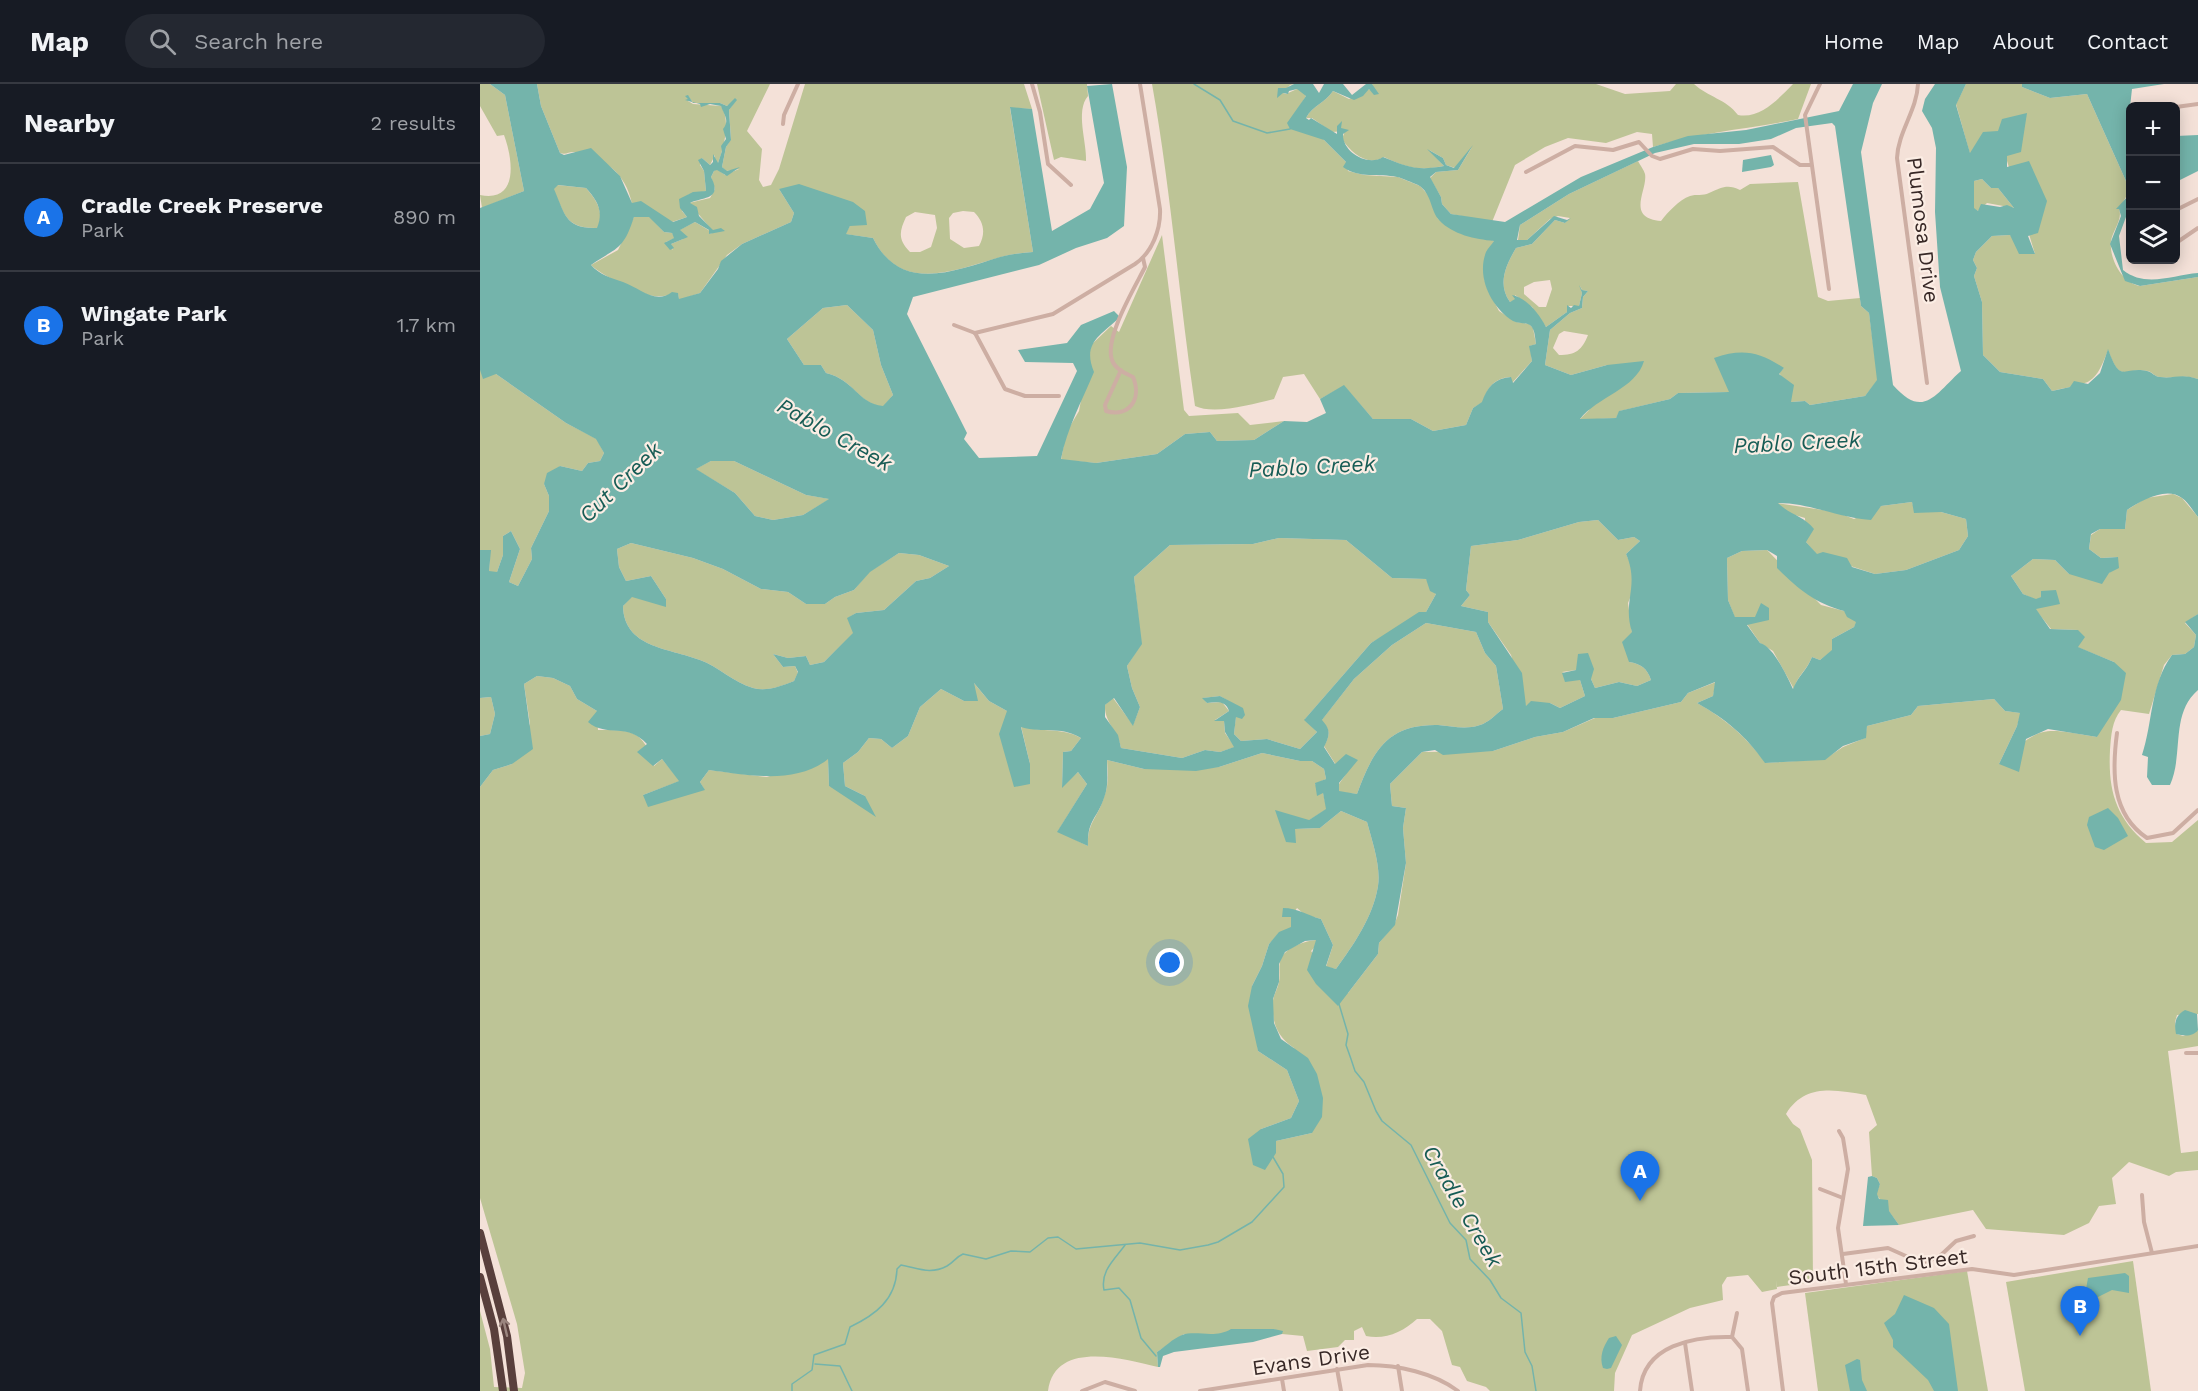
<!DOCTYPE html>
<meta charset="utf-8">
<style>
:root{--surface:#171b24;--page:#242831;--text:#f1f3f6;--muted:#9ea1a6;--line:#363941;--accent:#1a73e8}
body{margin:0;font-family:"Work Sans",sans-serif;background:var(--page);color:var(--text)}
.controls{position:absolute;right:18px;top:18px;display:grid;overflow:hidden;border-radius:9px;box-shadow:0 3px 15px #0003}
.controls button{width:54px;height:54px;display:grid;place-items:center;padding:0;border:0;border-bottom:2px solid var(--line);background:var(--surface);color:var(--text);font:30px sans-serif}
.you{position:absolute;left:690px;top:879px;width:21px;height:21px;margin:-15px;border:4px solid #fff;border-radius:50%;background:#1a73e8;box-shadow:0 0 0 9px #1a73e833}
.badge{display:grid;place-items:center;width:39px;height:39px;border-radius:50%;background:var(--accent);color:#fff;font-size:20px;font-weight:700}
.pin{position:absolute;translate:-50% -50px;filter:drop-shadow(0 2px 3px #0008)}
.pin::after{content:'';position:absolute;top:32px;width:21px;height:18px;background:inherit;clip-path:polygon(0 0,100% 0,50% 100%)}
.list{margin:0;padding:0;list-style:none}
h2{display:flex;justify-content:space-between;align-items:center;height:78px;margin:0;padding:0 24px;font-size:26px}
h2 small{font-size:20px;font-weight:400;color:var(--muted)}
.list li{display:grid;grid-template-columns:39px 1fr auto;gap:18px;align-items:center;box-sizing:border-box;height:108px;padding:0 24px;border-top:2px solid var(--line)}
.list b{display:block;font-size:22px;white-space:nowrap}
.list p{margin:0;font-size:20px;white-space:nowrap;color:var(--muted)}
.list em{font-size:20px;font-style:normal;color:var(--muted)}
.icon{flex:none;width:33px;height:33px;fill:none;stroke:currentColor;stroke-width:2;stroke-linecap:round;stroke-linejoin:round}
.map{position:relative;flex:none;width:1718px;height:1307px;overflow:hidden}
header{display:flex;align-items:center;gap:36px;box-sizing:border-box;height:84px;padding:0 30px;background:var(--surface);border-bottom:2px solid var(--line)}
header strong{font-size:28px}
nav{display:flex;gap:33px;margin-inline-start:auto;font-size:21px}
.search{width:420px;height:54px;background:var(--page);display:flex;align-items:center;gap:15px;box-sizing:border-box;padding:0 21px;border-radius:33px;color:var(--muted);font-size:22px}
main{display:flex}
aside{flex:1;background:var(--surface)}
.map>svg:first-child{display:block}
</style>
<header>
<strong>Map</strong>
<div class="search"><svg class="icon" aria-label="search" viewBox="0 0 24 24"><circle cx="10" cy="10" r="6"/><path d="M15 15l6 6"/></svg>Search here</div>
<nav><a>Home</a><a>Map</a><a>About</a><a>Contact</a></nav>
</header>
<main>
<aside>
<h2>Nearby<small>2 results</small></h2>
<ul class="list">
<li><span class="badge">A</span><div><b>Cradle Creek Preserve</b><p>Park</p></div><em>890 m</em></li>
<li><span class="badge">B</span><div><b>Wingate Park</b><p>Park</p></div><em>1.7 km</em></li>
</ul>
</aside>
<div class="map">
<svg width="1718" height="1307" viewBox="0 0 1718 1307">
<rect width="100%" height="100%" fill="#f4e1d8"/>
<g fill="#bdc496" fill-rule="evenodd">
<path d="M0,0H10L25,11L44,107L2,124L0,111C39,119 33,75 24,51L17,52L0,22Z"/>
<path d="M57,0H290L267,47L282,65L279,96L283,103L291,101L299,85L325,0H544L552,25L530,24L553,168C542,169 531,170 521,173C474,186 421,211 393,154L365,150L370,142L299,105L314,129L311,138L262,160L247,171L220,209L199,216L198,210C189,211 182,213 174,212C161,211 121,191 111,181L138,166L154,133H170L184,148L192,149L195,154L186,158L193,166L191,160L203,155L199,146L215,138L230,147L229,150L242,146H232L209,119L230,114L235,105L231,93L234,87L237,85L245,91L259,85L246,87L242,83L246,63L251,55L249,26L256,16L247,22L240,19H213L208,12V17L213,20L241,22C251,36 244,64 238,79H235V71L230,81L222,74L220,81L224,87L226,107C215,110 210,107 201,117L202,127L207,133L192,138L152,120C146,89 124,73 94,68C88,68 86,71 80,69L61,22ZM483,127L494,128C504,138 506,149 499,162L484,164L470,155L469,134L473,129ZM435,128L455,131L457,144L451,163L440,168H430C418,156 419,148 426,133Z"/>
<path d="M557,0H607L608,12C595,27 607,58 606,77L581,73L574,76Z"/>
<path d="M672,0H814L810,1L803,9L806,10L817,5H821L826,12L816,28L866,78L868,87L884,91L918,93L940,102L950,113L958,135L1014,157L1004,194L1007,204L1019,227L1036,238L1049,240L1053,244L1056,260L1050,262L1052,277L1032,299L1030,293C1015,294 1007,303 1003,318L993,324L986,341L953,347L931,335H893L864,302L840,315L824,290L803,293L794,315C774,320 734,331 715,322C699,214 691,106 672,0Z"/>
<path d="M892,0H1116L1145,10L1190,7L1196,0H1214C1228,13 1246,15 1258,31C1281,35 1298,15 1313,0H1331L1318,35C1269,45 1220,48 1173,63L1172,50L1157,48L1126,59L1088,54L1065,63L1035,81L1012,138L971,130L962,120L961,113L950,94L956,88L978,86L992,63L975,84L966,81L963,74L949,66L964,82C938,87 928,84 904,73C888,83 871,69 862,55L865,47L852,48L832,34H826C833,21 845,19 853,7L869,15L889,5L895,9Z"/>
<path d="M1486,0H1542V3L1570,14L1607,10L1650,106L1639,125C1643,135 1633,146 1631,157C1629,175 1642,199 1660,202L1718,193V295C1702,290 1695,295 1680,293C1675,293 1672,288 1668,287C1645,282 1641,302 1628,266C1614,304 1609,298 1572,307L1563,295L1520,288L1503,271L1502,218L1494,192L1497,184L1493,176L1496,168L1512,152L1530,151L1555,170L1518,47L1490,70L1476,20Z"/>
<path d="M1158,77C1160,81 1164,86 1165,90C1168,106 1145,134 1181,137C1188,128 1199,116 1210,112C1216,110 1223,112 1229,109C1242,103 1248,100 1260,106L1270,100L1318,98L1338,213L1348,217L1380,214L1381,222L1389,229L1398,296L1385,312L1330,321L1325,317L1311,318L1305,297L1299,289L1304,284L1249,308L1198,309L1190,315L1140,327L1136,334L1099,336L1109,326L1127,281L1091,291L1065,281L1070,246L1090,229L1102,224L1103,213L1108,207L1102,206L1100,202L1102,209L1099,222H1088L1087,228L1066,243L1052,223L1035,211L1036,216L1030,218C1017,200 1026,181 1036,164L1052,160L1075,136L1085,139L1090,134L1078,132L1070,135L1047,156H1038L1040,141L1089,110ZM1070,196L1072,205L1066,223H1059L1044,210V203L1054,198ZM1084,247L1108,251C1102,266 1096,271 1079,271L1073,264L1079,250Z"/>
<polygon points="1502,95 1511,104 1518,104 1534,124 1507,119 1498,127 1494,125 1494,97"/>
<path d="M77,101L106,104C117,117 124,127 118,144C85,145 85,130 73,105Z"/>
<polygon points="682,151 704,326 709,332 758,329 770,341 804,337 774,356 737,357 730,348 705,350 677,370 616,379 581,376 586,349 599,327 611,261 631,242 639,248"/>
<path d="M367,221L393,246L401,281L413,311L403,323C377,319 375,296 346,289L341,281H324L307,255L343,224Z"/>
<polygon points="0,286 16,290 86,339 117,355 124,369 120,377 108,379 102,387 80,382 64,400 69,412 69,427 51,464 52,475 38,502 29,498 40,465 31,447 23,452 23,471 17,488 9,488 10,466 0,466"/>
<polygon points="231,377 254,377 326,411 350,415 323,431 293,436 275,432 255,409 215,385"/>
<path d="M1693,410L1702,414L1718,433V530L1705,539L1716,551L1714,563L1705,570L1692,571L1684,581L1669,630L1641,626C1632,637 1631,651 1630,666C1628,705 1635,733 1666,759L1692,758L1718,736V930L1697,931L1695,938L1697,950L1703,952L1718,946V962L1688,967L1701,1069L1718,1067V1086L1696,1088L1689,1092L1649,1078L1632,1094L1636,1120L1619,1122L1609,1139L1584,1151L1506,1145L1493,1126L1419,1141L1396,1110L1400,1100L1397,1094L1392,1092L1389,1048L1397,1041L1386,1011C1355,1006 1325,999 1306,1030L1313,1040L1320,1045L1332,1076L1333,1198L1297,1203L1296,1196L1297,1205L1282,1208L1268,1191L1247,1193L1242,1201L1243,1216L1210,1224L1152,1251L1135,1289L1134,1307H1010L1006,1303L987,1297L980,1283L972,1281L962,1247L950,1235H937C923,1248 905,1256 886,1252L882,1243L874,1247V1256H865L858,1263L827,1267L823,1252L802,1250L794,1245L728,1251L704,1250L677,1268L678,1283C644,1275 575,1255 568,1307H0V1227L10,1265L14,1303L42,1304L45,1289L37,1240L0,1114V703L13,686L32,680L50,640L44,600L57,592L73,594L90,602L97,615L117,627L118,646C153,646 163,646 174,682L182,675L200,697L163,711L224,705L220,698L229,686L287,693L348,674L349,702L385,712L365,702L363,679L378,668L389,654L401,655L412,664L428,652L440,623L461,605L484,617L493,598L509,617L527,627L550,680L541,642C562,649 582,643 601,654L591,667L583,668L582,702L598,688L607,700L578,747L608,762C607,738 618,734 624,713C629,701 628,689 627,676L664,685L739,683L782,669L820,677H832L844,685L846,695L835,700L843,709L847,725L815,745L840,744L861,727L887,738C892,757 901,782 898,802C893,833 874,860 856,885L846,883L853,861L841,835L825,831L817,824L811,833V844L799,849L789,860L782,882L772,902L778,967L807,986L819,1017L811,1034L781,1045L796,1057L832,1049L814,964C797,953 791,937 793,916C794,910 798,904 799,898C801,888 796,876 806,868C813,861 826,857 836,856V862L831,867L868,909L898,870L899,859L914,841L918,831L926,779L923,744L926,724L912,722L910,700L942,668L1013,667L1055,653L1083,648L1115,634H1133L1201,618L1208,609L1236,598L1233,612L1217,619C1246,635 1266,653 1286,679L1345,675L1363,663L1385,654L1387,642L1431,631L1438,622L1514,615L1525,627L1541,629L1537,642L1519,680C1562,640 1561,644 1617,653L1634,578L1597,563L1598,546L1571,545L1555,525L1561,513L1556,516L1543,510L1531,492L1553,475L1575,476L1589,490L1629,489L1637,479V473L1621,474L1609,465L1611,451L1620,445H1645L1647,426L1666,414Z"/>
<polygon points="1432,418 1435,428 1461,428 1486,435 1488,452 1479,466 1426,486 1395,490 1337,471 1326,458 1325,434 1308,429 1297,419 1356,428 1374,435 1401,422"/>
<path d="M1118,436L1138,456L1154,453L1160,457L1146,470L1153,485L1154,504L1148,519L1152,548L1149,578C1161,580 1167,584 1171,596L1157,602L1139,598L1115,604L1111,595L1096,586L1082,588L1100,596L1105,612L1080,624L1070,619L1046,623L1031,571L1008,538V528L981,522L990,511L986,506L991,462L1038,456L1099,438Z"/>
<path d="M799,454L866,456L912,494L946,495L956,510L946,528L891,559L825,635L837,648L820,665L787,655L761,657L754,650L757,622L740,612L723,614L727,619L742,618L749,627L735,636L744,637L745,649L755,663L740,668L725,666L702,674L641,664C638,647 624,638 625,621L633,614L653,641L660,623L652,604L647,582L661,560L654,493L690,461L773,460Z"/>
<path d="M151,459L213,474L243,485L281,505L308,508L326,520H345L355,513L374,506L389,488L419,469L439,471L469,482L450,494L436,497L404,526L376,529L368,534L374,549L344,578L330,581L326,572L308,574L293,570L303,583L315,582L318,589L314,597C302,602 287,608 273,604C254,599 238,582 220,576C189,564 144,564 143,522L152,512L186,522V515L171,492L146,497L139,483L137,465Z"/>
<path d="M1287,466L1341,521L1364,527L1377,537L1374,543L1352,555L1353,566L1340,576L1332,573C1327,586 1317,592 1314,605L1293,567L1280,559L1267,540L1275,533L1255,534L1248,516L1247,474L1262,467Z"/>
<path d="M946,539L996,548L1005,569L1016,582L1023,625C1016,630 1008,639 1000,641C985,646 973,642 958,641C908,640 893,666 877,710L858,708L859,700L866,690L856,681L844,662C850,651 851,646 841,637L874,595L912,561Z"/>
<polygon points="11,613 15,630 10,650 0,652 0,614"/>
<polygon points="1653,1177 1671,1307 1545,1307 1526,1198"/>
<polygon points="1487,1187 1508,1307 1338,1307 1325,1209"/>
</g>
<g fill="#74b4ab" fill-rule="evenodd">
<path d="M10,0H57L61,22L80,69L84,71L111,64L140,92L152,119L161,117L193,138L207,133L200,124L199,115L213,108L226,107L224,87L218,76L222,74L230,81L233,78V70L238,79L242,67L241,62L246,55L243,45C250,36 244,31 241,22L230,20L221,23L220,20L205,16L208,15L205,12L208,11L213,19H240L247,22L255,14L257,16L249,26L251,56L246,63L242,83L247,87L260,83L247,92L237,86L234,87L231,93C243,116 223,113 210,119L217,123L219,132L233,146L241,144L245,147L229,150V146L215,138L200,146L208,153L191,160L194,164L190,166L184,159L194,154L192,149L184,148L169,133H154C143,167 137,163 111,181C120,191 131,194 143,198C160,204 175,221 192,208L198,209L199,215L220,209L238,185L241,177L262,160L311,138L314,129L299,105L319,100L373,118L385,127L387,141L370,142L366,150L393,154C421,210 474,187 520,173C531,170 542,169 553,168L530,23L552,25L572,147L610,125L624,99L607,2L632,0L647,83L644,142L627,154L596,164L559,181L433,213L427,230L487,349L484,355L499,374L557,372L597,287L593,279L545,278L538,266L587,259L601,241L634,227L640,233C620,252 602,259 614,288C602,317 587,344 581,375L616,379L677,370L705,350L730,348L737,357L774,356L804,337L827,338L846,329L840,315L864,301L893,335H931L953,347L986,341L993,324L1002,318C1007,303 1015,294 1031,293L1033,299L1052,277L1049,262L1056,260C1055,254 1055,246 1051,242C1046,238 1039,240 1033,237C1012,224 996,194 1006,168C1008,164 1012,160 1014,157C995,155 973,151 959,136C950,126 952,109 938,101C932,99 923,94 917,93C899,89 879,95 863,83L866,78L844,56L810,45L807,39L826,12L817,5L809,7L808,10L803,9L797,14L798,4H806L814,0H833L839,9L844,0H863L872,11L886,0H892L899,10L894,11L889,5L883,12L874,16L853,7C845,19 833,21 826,34L829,36L831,34L857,50V42L862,37L861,44L869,46L863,50C862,68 888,83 903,73C928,83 937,87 964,82L947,65L963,74L966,81L974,84L993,61L978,86L956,88L950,93L961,113L962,120L971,130L1025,138L1101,93L1173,63L1208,52L1266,46L1359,27L1373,0H1402L1393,19L1381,68L1413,301C1444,336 1455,310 1481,287L1460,203L1455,128L1456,64L1452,44L1442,27L1445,15L1455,0H1486L1476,21L1490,69L1503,48L1518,47L1522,35L1547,29L1541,68L1527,72V83L1549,77L1567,117L1558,149L1548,152L1555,170H1539L1530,151L1512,152L1496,168L1493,176L1497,184L1494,192L1502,218L1503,271L1520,288L1563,295L1572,307L1590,303L1594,297L1608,300L1620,289L1628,265C1641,301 1643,282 1667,287C1672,288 1675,293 1680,293C1695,295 1700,289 1718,295V433C1713,427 1708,418 1702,414C1686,402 1661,417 1647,426L1645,445H1620L1611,450L1609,465L1621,474L1638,473L1639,484L1629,489L1622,500L1589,490L1575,476L1553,475L1531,492L1543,510L1556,515L1561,513V507L1576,506L1580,520L1556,525L1570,545L1598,546L1605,553L1598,563L1634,578L1646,589L1641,616L1617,653L1568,645L1546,655L1539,688L1519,680L1537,642L1540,629L1525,627L1514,615L1438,622L1431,631L1387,642L1386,654L1363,662L1345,676L1285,679C1265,651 1247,636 1217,619L1233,612L1235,598L1208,609L1201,618L1133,634H1114L1083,648L1055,653L1013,667L963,671L955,666L942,668L910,700L912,722L926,724L923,744L926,779L915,841L899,859L898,870L858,922L836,900L827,886L836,856L825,857L805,868L799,880V898L793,915L794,939L801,955L828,974L837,990L843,1014L842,1033L832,1049L796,1057V1069L785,1086L773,1081L768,1055L781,1045L811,1034L819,1017L807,986L778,967L768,922L772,902L782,882L789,860L799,848L811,843V833H802L803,824C818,824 826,831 841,835L853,861L846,882L856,885C874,860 893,833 898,802C901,782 892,757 887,738L861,727L840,744L815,745L816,759L806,758L795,726L829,736L846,725L843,709L837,712L835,699L846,695L844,685L832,677H820L782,669L739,683L716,687L664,685L627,676C627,689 629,701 624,714C617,735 607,736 608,762L577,748L607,700L598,688L582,704L583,668L591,667L601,654C578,641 565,650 541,643L550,680V700L534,703L519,650L527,627L509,617L494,599L498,617H484L461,605L440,623L428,652L412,664L401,655L389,654L378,668L363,679L365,702L385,712L396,733L349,702L348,675C316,701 267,691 229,686L220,698L225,706L168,723L163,711L199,697L182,675L173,682L157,668L167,660C147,638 127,654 108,638L117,627L97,615L90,602L73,594L57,592L44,600L53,665L32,680L13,686L0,703V652L10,650L15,630L11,613L0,614V466H11L9,487L17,488L23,471V452L31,447L40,465L29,498L38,502L52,475L51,464L69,427V412L64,400L67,389L80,382L102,387L108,379L120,377L124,369L116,355L86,339L16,290L3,295L0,286V124L44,107L25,11ZM1352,39L1355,42L1381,222L1389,229L1397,296L1385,312L1330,321L1325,317L1311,318L1314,301L1299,290L1304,284C1279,268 1263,264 1234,274L1249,308L1198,309L1190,315L1139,327L1136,334L1100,335C1117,313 1156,305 1164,277L1127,281L1091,291L1065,281L1070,246L1090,229L1102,224L1103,213L1108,207L1102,206L1099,201L1102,209L1099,222L1094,221L1091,224L1087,221V228L1066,243C1059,230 1047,214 1032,211L1035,215L1030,218C1017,200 1026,181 1036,164L1052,160L1075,136L1085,139L1091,134L1087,136L1074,132L1047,156H1037L1040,141L1089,110L1175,69L1214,60H1259L1291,55L1316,44ZM1502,95L1511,104H1518L1534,124L1527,121L1520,123L1501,120L1498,127L1494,124V97ZM78,101L106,104C117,116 124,127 117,144C85,145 85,130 74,105ZM367,221L393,246L401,281L413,311L403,322C377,319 375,296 346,289L341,281H324L307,255L343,224ZM231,377H254L326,411L349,415L323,431L293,436L275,432L255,409L216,385ZM1432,418L1434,429L1461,428L1486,435L1488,452L1479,466L1426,486L1395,490L1372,483L1367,474L1343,468L1337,470L1326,458L1334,445C1324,432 1310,431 1298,419C1330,419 1359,434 1391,436L1401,422ZM1118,436L1138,456L1154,453L1160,457L1146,470C1160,502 1142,517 1152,548L1142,558L1149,578C1161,580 1167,584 1171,596L1157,602L1139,598L1115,604L1111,595L1114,585L1108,569L1098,570L1096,586L1082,589L1085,598L1100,596L1105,612L1080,624L1070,619L1051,617L1046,622L1042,589L1008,538V528L981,522L990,511L986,506L991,462L1038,456L1099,438ZM799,454L866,456L912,494L946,495L950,507L956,510L946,528H939L891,559L824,636L837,648L820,665L787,655L761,657L754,650L756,633L762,635L765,631L763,624L740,612L722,614L727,619C736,618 746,616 749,627L734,637H744L745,648L754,663L740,668L725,666L702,674L641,664L638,651L625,633V621L634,614L653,642L660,623L652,604L647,582L662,560L654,493L690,461L773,460ZM151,459L213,474L243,485L281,505L308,508L326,520H345L355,513L374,506L390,488L419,469L439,471L469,482L450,494L436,497L404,526L376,529L367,534L373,549L344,578L330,581L326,572L308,574L293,570L303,583L315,582L318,588L314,597C301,602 287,608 273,604C254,599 238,582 220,576C189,564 144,564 143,522L152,513L186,523V515L171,492L146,497L139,483L137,465ZM1287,466L1297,472V484C1318,505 1335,519 1364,527L1367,533L1376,538L1374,543L1352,555V566L1340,576L1332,573C1327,586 1318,592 1313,605C1307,592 1293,562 1280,559L1267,541L1289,536V524L1281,519L1275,533H1255L1248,516L1247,474L1262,467ZM946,539L996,548L1005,569L1016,582L1023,625C1016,630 1008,639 1000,641C985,646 973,642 958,641C908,640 893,666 877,710L859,707V699L878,676L866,670L855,680L844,663C850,651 851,646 842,636L874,595L912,561Z"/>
<polygon points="1542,0 1684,0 1652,5 1649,32 1650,106 1607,10 1570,14 1542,3"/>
<polygon points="1718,51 1718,87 1696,98 1696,52"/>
<polygon points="1291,71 1294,81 1291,83 1262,88 1263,76"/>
<path d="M1650,110V122L1639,152L1643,186C1665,204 1693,191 1718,189V193L1660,202L1645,197L1630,160L1641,132L1639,125H1636Z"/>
<path d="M1718,530V606C1690,630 1704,670 1690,701H1672L1667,693L1668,673L1662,671C1673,638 1670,601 1692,571L1705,570L1714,563L1716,551L1705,538Z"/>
<polygon points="1628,724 1638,734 1648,752 1624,766 1615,763 1607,741 1609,733"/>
<path d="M1705,926L1717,930L1718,946C1713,953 1704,952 1696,950C1694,939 1695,932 1705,926Z"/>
<polygon points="1392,1092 1397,1094 1400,1100 1397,1110 1399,1115 1408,1116 1409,1127 1419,1141 1383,1142 1388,1093"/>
<polygon points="1645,1189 1649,1192 1649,1209 1632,1206 1618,1213 1609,1212 1606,1205 1608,1194"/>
<polygon points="1424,1211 1454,1224 1469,1240 1478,1307 1454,1307 1448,1296 1413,1263 1413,1256 1404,1239 1415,1230"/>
<path d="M751,1245H794L803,1247L802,1250L773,1258L694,1268L683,1272L680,1283H678L677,1268C685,1263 692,1255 702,1251C717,1246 735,1255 751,1245Z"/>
<path d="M1136,1252L1142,1261L1131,1284L1127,1285L1123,1284C1119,1273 1123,1263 1129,1254Z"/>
<polygon points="1377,1275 1380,1276 1382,1296 1387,1307 1370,1307 1365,1281"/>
</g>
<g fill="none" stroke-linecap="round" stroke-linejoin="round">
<g stroke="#74b4ab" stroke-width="1.5">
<polyline points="714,0 740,16 753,37 787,49 810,45"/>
<polyline points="859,920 868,950 866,961 871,975 875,987 884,998 896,1027 902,1037 931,1061 970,1139 986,1156 990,1175 1010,1196 1021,1214 1041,1229 1045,1268 1052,1282 1056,1307"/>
<path d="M645,1161C635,1175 620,1187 624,1206L639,1204L650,1216L661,1254L676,1272"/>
<polyline points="335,1280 360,1282 372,1307"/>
<path d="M312,1307V1300L332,1286L334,1271L365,1260L370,1243C395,1231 416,1216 417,1185L421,1181C438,1184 450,1191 467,1182C474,1178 476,1173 483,1170L506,1175L531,1167L550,1168L568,1154L578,1153L596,1165L660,1159L700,1166L728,1161L738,1158L772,1138L804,1103L803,1090L793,1073"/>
</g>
<g stroke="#cdaea3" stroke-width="4">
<polyline points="552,0 560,28 568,80 591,101"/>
<polyline points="1340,0 1325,31 1349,205"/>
<path d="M1438,0C1437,26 1418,48 1417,74L1447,299"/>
<polyline points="1696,23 1718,20"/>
<polyline points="303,40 304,31 318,0"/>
<polyline points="1046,88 1095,62 1133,66 1159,58 1172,72 1180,75 1213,65 1240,67 1293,63 1320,81 1331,81"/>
<polyline points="1696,126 1718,115"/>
<polyline points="1696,159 1718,144"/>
<polyline points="474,241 495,249"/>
<path d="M495,249L573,230L655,180C672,169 681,145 680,125L660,0"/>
<polyline points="495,249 525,305 545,312 579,312"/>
<path d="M641,286L625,321L626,327C650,334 662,314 653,293C645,289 635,285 632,276C624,254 655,203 665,183L663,174"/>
<path d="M1637,649C1632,687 1631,730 1667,754L1693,749L1718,726"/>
<polyline points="1706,969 1718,969"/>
<polyline points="1359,1047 1363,1054 1368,1085 1358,1144 1366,1200"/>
<polyline points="1340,1105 1363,1114"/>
<polyline points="1662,1111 1664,1138 1672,1169"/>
<polyline points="1363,1170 1408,1164 1437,1177 1447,1178 1461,1171 1476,1157 1494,1152"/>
<polyline points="1252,1253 1262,1265 1268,1307"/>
<polyline points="1252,1253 1257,1229"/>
<polyline points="1205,1259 1212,1307"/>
<polyline points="918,1282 922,1307"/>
<polyline points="857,1285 861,1307"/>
<polyline points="802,1295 804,1307"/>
<polyline points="602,1307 625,1298 655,1307"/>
<path d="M720,1307L888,1281C918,1281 954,1289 978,1307"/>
<path d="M1160,1307C1163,1261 1214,1252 1252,1253"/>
<polyline points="1303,1307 1292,1219 1294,1213 1302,1209 1492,1185 1534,1191 1718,1162"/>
</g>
<g stroke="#593f3c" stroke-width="8">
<polyline points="0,1149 27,1252 34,1307"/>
<polyline points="0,1193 14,1245 23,1307"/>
</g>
</g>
<defs><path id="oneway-shaft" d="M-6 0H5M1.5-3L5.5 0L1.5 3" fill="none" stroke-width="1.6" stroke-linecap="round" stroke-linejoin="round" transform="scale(1.5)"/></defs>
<use stroke="#9a857f" href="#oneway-shaft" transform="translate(25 1243) rotate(-103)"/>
<g text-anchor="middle" stroke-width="4.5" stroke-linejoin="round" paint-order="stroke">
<g font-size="21" fill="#372826" stroke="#fbede4">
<text transform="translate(1443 146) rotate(83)" y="7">Plumosa Drive</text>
<text transform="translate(1398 1183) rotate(-7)" y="7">South 15th Street</text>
<text transform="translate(831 1276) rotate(-8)" y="7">Evans Drive</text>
</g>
<g font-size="22" font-style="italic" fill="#175c55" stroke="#fbede4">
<text transform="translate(355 350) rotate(29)" y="8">Pablo Creek</text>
<text transform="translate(1317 358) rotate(-3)" y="8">Pablo Creek</text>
<text transform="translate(832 382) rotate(-3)" y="8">Pablo Creek</text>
<text transform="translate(140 398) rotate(-44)" y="8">Cut Creek</text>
<text transform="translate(983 1122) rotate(60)" y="8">Cradle Creek</text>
</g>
</g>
</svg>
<div class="controls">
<button>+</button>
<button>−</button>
<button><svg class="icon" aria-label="layers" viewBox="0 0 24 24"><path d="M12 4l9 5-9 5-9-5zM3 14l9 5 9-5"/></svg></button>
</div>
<div class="you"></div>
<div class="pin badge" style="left:1160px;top:1117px">A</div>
<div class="pin badge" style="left:1600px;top:1252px">B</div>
</div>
</main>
